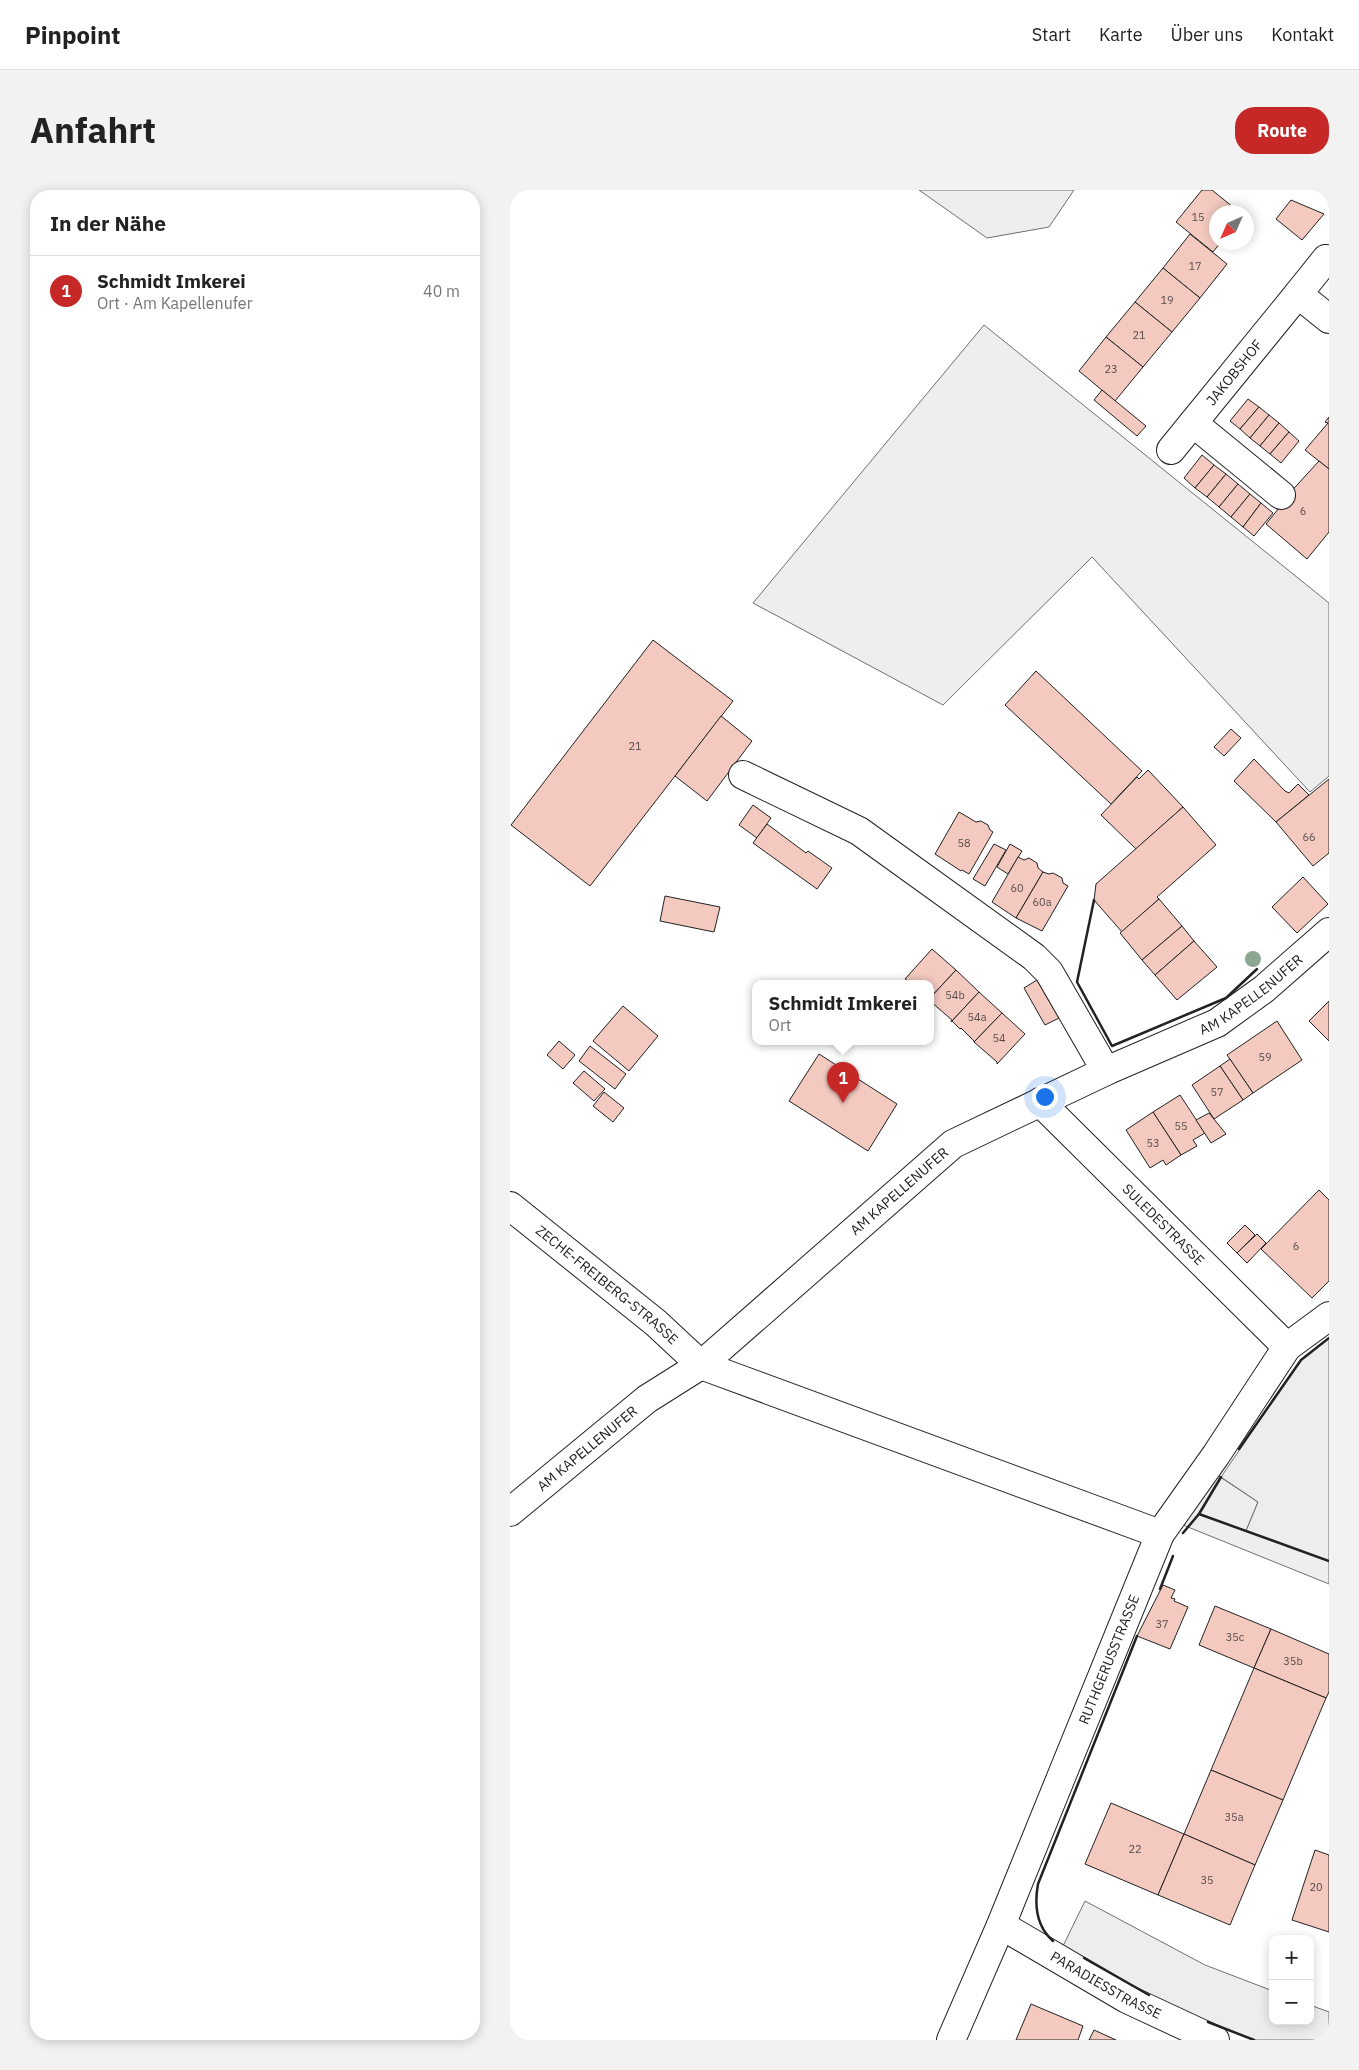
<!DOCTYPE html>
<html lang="de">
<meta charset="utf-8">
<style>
:root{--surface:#fff;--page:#f2f2f2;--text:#222;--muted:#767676;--line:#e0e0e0;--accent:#c62828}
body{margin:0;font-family:"IBM Plex Sans",sans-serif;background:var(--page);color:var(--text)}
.controls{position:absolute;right:15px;bottom:15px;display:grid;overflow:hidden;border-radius:10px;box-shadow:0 2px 12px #0003}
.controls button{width:45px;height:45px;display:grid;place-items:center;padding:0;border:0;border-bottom:1px solid var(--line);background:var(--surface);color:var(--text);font:25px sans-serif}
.compass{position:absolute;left:699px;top:15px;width:45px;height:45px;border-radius:50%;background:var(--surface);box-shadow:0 2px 12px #0003;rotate:225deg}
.you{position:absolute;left:534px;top:906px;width:18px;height:18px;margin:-12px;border:4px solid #fff;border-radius:50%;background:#1a73e8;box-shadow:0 0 0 8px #1a73e833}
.badge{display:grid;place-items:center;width:32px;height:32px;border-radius:50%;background:var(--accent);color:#fff;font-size:16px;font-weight:700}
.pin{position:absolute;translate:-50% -41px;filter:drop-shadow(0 1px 2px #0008)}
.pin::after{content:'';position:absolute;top:26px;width:18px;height:15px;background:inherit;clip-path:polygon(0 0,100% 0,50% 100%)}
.popup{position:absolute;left:242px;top:790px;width:182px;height:65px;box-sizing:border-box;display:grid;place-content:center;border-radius:10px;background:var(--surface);filter:drop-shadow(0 1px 4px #0005);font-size:16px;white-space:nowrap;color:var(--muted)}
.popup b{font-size:19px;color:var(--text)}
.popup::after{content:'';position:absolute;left:50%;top:100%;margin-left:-10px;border:10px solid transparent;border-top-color:var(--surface)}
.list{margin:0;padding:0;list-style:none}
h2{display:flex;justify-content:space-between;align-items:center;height:65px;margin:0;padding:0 20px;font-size:21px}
h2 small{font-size:16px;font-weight:400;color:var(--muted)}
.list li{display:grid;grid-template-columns:32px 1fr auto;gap:15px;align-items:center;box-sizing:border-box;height:70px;padding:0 20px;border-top:1px solid var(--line)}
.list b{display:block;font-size:19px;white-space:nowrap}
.list p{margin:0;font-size:16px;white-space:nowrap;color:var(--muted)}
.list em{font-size:16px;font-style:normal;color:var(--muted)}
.map{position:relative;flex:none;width:819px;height:1850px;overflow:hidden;border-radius:20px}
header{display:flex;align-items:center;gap:30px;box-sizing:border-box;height:70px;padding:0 25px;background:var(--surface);border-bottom:1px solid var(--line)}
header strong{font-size:24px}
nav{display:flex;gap:28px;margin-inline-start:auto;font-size:18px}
.intro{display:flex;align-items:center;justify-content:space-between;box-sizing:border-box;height:120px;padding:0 30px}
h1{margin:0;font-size:35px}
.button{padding:12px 22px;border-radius:20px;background:var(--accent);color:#fff;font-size:18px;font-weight:700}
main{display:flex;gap:30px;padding:0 30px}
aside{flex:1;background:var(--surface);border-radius:20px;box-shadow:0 2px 12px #0003}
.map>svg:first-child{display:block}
</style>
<header>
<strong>Pinpoint</strong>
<nav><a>Start</a><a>Karte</a><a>Über uns</a><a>Kontakt</a></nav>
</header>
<div class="intro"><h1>Anfahrt</h1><a class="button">Route</a></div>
<main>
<aside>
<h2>In der Nähe<small></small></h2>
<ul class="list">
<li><span class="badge">1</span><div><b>Schmidt Imkerei</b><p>Ort · Am Kapellenufer</p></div><em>40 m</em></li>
</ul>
</aside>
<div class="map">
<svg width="819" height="1850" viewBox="0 0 819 1850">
<rect width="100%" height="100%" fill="#fff"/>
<g fill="#eee" stroke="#6f6f6f">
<polygon points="409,0 564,0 539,37 477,48"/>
<polygon points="474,135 819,413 819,586 800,602 582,367 433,515 243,413"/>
<polygon points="704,1283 748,1312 736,1341 819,1371 819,1394 668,1333"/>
</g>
<g fill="#ededed" stroke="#6f6f6f">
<polygon points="819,1148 819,1371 736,1341 748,1312 711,1287 791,1170"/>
<polygon points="575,1711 695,1775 763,1801 763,1831 800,1831 800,1815 819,1822 819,1850 744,1850 668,1821 553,1756"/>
</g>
<g fill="#f3c9c0" stroke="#222">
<polygon points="692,0 702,0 729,22 706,22 706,52 711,52 703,62 666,32"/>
<polygon points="781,10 814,24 792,50 766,29"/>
<polygon points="680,44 717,74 690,108 653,78"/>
<polygon points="653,78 690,108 662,142 625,112"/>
<polygon points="625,112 662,142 633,177 596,147"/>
<polygon points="596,147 633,177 605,211 569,181"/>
<polygon points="592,200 636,236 627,246 584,210"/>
<polygon points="738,209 749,217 730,239 720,231"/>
<polygon points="749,217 759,225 740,248 730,239"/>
<polygon points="759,225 769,233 750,256 740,248"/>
<polygon points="819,227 819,279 795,260 818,233 815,232"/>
<polygon points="769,233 779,242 760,264 750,256"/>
<polygon points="779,242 789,251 771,273 760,264"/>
<polygon points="692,265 704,275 685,298 674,288"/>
<polygon points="809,271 819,279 819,342 797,369 756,334 778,307 777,306"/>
<polygon points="704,275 716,284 697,307 685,298"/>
<polygon points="716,284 728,294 709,317 697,307"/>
<polygon points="728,294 740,304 721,327 709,317"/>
<polygon points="740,304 751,313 733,337 721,327"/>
<polygon points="751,313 763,323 744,346 733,337"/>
<polygon points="143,450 223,511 80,696 1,635"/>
<polygon points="526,481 632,581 601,614 495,515"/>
<polygon points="211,526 242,551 197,611 165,586"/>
<polygon points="721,539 731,548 714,566 704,557"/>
<polygon points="744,569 775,601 779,603 788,594 799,605 766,632 724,591"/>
<polygon points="638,580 673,617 626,659 591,625 627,587 629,589"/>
<polygon points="819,589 819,663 803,676 766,632"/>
<polygon points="243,615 261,628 247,648 229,635"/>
<polygon points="673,617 706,655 647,707 649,709 612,742 584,710 586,694"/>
<polygon points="449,622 466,632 471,631 478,635 480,640 483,642 459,684 452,680 451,681 425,664"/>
<polygon points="257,634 296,663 298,661 322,678 307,699 243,653"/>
<polygon points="484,654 496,660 475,696 463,689"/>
<polygon points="500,654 512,661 498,684 487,677"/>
<polygon points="508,667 514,670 519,668 527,673 528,678 533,682 506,728 482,712"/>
<polygon points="533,682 539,684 543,683 552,688 553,693 558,696 532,741 506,728"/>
<polygon points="793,687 818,714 787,743 762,717"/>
<polygon points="155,706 210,717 204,742 150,731"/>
<polygon points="649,709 672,736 632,770 610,743"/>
<polygon points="672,736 684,751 645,785 632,770"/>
<polygon points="684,751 707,777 667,810 645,785"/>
<polygon points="422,759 446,780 420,808 420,794 403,794 395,789"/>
<polygon points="446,780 469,802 441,832 442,830 420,811 420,808"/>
<polygon points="527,790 549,828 535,835 514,798"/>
<polygon points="469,802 492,823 464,852 464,851 451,838 450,839 442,831 441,832"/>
<polygon points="819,811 819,851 799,831"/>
<polygon points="113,816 148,846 119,881 83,851"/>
<polygon points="492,823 515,844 487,874 487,872 464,852"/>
<polygon points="767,831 792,870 743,903 717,865"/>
<polygon points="49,851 65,865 53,879 37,865"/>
<polygon points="80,856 116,884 105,899 69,871"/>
<polygon points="309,864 387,914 358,961 279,911"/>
<polygon points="720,869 743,903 733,910 710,876"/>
<polygon points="710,876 733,910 704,929 682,895"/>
<polygon points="74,881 95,899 84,911 63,893"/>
<polygon points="94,902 114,918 103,932 83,916"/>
<polygon points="670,905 695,943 683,950 687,956 671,965 643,922"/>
<polygon points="643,922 671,965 656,975 653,970 640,978 616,940"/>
<polygon points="699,923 716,944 701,953 686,930"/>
<polygon points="809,1000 819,1010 819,1091 802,1108 751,1059"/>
<polygon points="735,1035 745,1045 727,1063 717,1053"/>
<polygon points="747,1044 756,1053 737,1073 727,1063"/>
<polygon points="653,1395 665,1400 661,1408 665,1409 664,1411 678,1417 660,1459 627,1446"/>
<polygon points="705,1416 761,1439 744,1478 689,1455"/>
<polygon points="761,1439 819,1464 819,1502 816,1508 744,1478"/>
<polygon points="744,1478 816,1508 773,1610 701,1580"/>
<polygon points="701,1580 773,1610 745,1675 674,1644"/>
<polygon points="601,1613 674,1644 648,1705 575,1674"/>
<polygon points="674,1644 745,1675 720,1735 648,1705"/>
<polygon points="805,1660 819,1665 819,1742 782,1730"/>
<polygon points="521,1814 573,1836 568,1850 506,1850"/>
<polygon points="584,1840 606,1850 579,1850"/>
</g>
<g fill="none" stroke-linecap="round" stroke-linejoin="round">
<g stroke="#222" stroke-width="30">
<g id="minor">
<polyline points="788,104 816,69"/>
<polyline points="683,233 771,305"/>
<path id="s1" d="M661,260L788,104L819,129"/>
<polyline points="233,585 349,641 524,767 539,782 596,881"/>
<path id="s2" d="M530,912L777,1157"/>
<path id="s3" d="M0,1016L146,1133L191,1175L650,1344"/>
<path id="s4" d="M0,1322L137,1209L191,1175L443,954L596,881L707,833L754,799L819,742"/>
<path id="s5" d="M491,1735L617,1809L705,1850"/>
<path id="s6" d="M441,1850L491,1735L650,1344L706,1265L777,1157L819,1126"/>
</g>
</g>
<use href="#minor" stroke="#fff" stroke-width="28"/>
<g stroke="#222" stroke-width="2.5">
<polyline points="584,710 567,792 602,856 716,808 747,779"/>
<polyline points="729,1259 791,1170 819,1148"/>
<polyline points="711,1287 689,1324 819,1371"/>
<polyline points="673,1343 689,1324"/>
<polyline points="650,1399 663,1366"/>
<path d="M543,1751C526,1736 524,1716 528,1694L627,1446"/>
<polyline points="574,1768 639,1805"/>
<polyline points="698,1832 744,1850"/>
</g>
</g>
<circle fill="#8da692" cx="743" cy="769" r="8"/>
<g text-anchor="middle" stroke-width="4" stroke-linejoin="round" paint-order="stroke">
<g font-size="11" fill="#564c4a">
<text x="688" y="31">15</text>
<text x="685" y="80">17</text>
<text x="657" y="114">19</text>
<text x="629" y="149">21</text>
<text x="601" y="183">23</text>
<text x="793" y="325">6</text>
<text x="125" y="560">21</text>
<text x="799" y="651">66</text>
<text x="454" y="657">58</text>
<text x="507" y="702">60</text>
<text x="532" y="716">60a</text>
<text x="445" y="809">54b</text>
<text x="467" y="831">54a</text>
<text x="489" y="852">54</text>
<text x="755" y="871">59</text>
<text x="707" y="906">57</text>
<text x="671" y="940">55</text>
<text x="643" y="957">53</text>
<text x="786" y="1060">6</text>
<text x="652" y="1438">37</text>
<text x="725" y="1451">35c</text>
<text x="783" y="1475">35b</text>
<text x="724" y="1631">35a</text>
<text x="625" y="1663">22</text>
<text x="697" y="1694">35</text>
<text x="806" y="1701">20</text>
</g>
<g font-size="14" fill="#222" stroke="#fff">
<text dy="5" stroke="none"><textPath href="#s1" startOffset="100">JAKOBSHOF</textPath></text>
<text dy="5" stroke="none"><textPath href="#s4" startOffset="911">AM KAPELLENUFER</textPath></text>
<text dy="5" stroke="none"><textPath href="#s4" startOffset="505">AM KAPELLENUFER</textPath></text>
<text dy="5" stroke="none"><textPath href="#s2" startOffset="174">SULEDESTRASSE</textPath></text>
<text dy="5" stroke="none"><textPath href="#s3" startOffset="125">ZECHE-FREIBERG-STRASSE</textPath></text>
<text dy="5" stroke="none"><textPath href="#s4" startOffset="100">AM KAPELLENUFER</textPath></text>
<text dy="5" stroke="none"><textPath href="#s6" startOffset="412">RUTHGERUSSTRASSE</textPath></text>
<text dy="5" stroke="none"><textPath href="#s5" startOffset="121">PARADIESSTRASSE</textPath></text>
</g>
</g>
</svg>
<div class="controls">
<button>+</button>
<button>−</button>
</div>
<svg class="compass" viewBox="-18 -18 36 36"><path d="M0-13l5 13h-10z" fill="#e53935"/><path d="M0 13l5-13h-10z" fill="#767676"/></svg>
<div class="you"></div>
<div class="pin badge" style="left:333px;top:913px">1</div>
<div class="popup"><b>Schmidt Imkerei</b>Ort</div>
</div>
</main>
